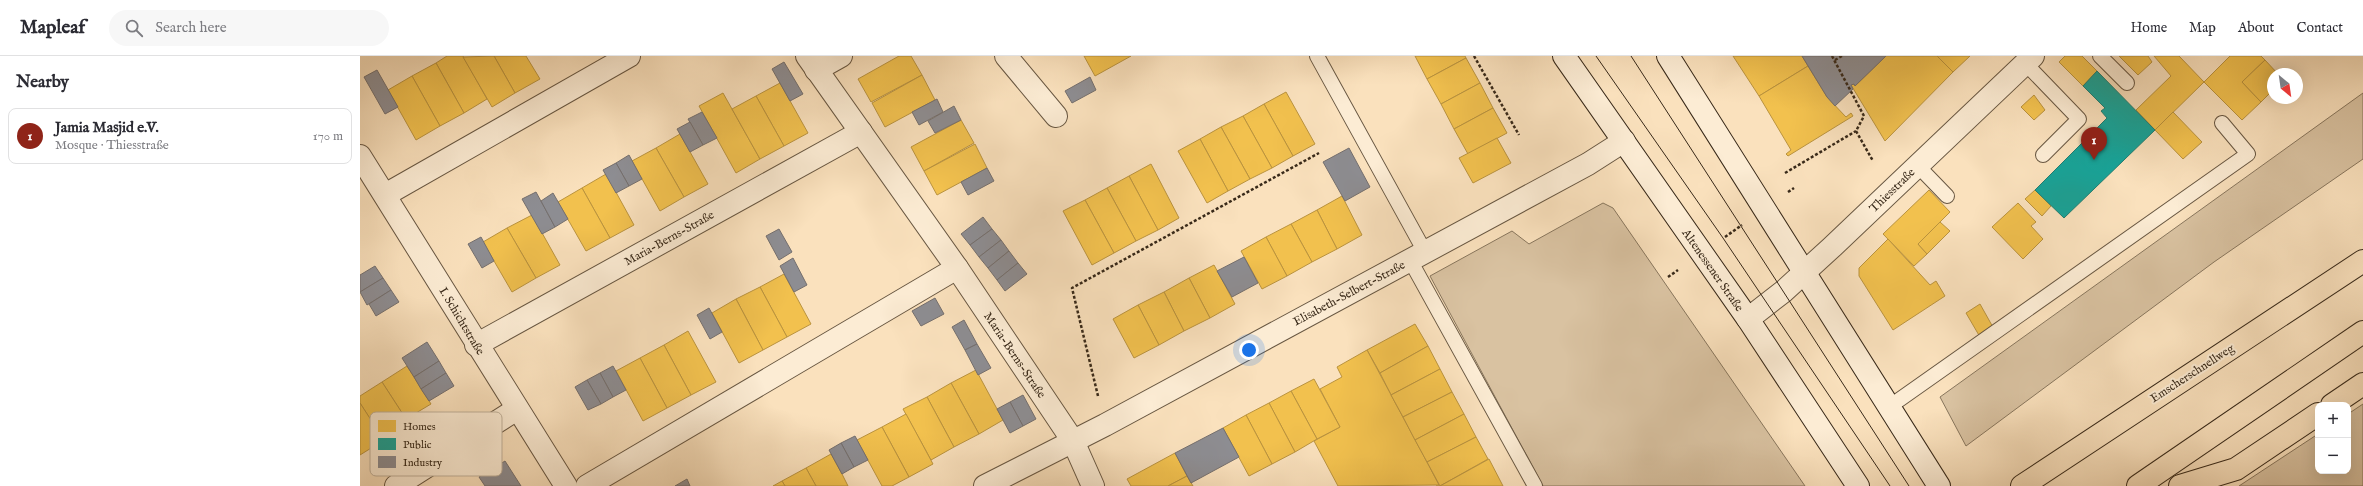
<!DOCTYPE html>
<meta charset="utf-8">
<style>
:root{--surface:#fff;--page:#f7f7f7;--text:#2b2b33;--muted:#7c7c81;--line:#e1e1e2;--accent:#8f2418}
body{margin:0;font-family:"IM FELL English",serif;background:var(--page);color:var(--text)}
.controls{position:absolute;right:12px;bottom:12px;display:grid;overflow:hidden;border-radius:8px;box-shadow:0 4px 16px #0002}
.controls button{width:36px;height:36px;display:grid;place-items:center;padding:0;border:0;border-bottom:1px solid var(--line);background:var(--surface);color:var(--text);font:20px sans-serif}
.compass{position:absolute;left:1907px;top:12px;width:36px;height:36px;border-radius:50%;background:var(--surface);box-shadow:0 4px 16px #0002;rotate:151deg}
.you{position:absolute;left:889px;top:294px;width:14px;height:14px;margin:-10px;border:3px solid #fff;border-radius:50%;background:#1a73e8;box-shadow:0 0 0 6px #1a73e833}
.badge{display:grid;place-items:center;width:26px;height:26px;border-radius:50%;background:var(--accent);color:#fff;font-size:13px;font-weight:700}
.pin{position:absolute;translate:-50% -33px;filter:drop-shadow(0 1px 2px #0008)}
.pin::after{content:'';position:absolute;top:21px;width:14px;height:12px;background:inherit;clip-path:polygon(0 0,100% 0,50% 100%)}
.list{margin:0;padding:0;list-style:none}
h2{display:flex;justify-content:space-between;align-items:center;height:52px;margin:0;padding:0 16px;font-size:17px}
h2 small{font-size:13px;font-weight:400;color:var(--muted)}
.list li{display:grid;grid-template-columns:26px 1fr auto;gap:12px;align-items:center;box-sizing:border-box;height:56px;margin:0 8px 8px;padding:0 8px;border:1px solid var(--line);border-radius:8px}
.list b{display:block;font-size:15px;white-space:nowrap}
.list p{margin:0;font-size:13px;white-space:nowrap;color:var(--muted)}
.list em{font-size:13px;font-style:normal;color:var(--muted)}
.icon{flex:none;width:22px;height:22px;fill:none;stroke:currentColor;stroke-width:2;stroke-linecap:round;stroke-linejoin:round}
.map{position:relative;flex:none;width:2003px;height:430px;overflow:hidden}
header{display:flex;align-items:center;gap:24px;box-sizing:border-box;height:56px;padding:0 20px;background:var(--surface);border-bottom:1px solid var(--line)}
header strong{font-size:19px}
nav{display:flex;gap:22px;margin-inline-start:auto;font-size:14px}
.search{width:280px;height:36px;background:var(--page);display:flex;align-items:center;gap:10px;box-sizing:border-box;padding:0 14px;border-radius:22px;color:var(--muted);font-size:15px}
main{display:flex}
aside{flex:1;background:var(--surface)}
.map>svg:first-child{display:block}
</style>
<header>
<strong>Mapleaf</strong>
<div class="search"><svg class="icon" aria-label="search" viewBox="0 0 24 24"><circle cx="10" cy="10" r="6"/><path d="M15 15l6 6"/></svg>Search here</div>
<nav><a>Home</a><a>Map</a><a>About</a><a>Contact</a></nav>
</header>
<main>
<aside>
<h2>Nearby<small></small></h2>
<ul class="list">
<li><span class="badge">1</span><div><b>Jamia Masjid e.V.</b><p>Mosque · Thiesstraße</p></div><em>170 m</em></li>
</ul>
</aside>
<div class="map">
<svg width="2003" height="430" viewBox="0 0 2003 430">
<rect width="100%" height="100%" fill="#fae1bd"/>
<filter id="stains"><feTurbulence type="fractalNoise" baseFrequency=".005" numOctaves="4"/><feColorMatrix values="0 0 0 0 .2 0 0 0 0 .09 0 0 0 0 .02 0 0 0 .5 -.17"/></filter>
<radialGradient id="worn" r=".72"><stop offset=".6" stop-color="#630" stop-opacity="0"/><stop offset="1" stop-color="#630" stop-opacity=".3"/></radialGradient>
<g fill="#d9c2a1" stroke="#88765d">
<polygon points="2003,37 2003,103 1854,206 1606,390 1580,341"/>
<polygon points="1243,147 1253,152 1445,430 1183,430 1070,220 1152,175 1169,188"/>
<polygon points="2003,348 2003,430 1879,430 1958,378 1958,415 1988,415 1988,358"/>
</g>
<g fill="#f2c14e" stroke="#ba933e">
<polygon points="87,0 103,0 127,43 104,57 76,7"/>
<polygon points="134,0 166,0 180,23 155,37"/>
<polygon points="134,0 155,37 132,51 103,1"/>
<polygon points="539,0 551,0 562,19 511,46 498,23"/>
<polygon points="724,0 771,0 735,20"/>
<polygon points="1055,0 1105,0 1106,2 1067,23"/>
<polygon points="1373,0 1442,0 1448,10 1399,40"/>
<polygon points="1526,0 1577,0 1593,16 1525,85 1491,29 1494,28 1495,30"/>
<polygon points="1577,0 1610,0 1593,16"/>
<polygon points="1705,0 1722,0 1737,15 1723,30 1699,6"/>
<polygon points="1759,0 1788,0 1792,6 1778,19"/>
<polygon points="1794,0 1819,0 1844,26 1795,74 1776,54 1811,20"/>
<polygon points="1870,0 1901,0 1905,4 1882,26 1901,46 1882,64 1844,26"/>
<polygon points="1106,2 1120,27 1081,48 1067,23"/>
<polygon points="1905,4 1918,18 1913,18 1913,34 1901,46 1882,26"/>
<polygon points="76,7 104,57 80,70 52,20"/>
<polygon points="1448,10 1467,41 1486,61 1491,57 1493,60 1428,100 1426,98 1431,94 1399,40"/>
<polygon points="562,19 575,44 525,71 512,47"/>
<polygon points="52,20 80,70 56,84 28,34"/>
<polygon points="420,27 448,77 424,90 396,40"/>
<polygon points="1120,27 1133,52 1094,73 1081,48"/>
<polygon points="926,36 955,88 933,100 904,48"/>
<polygon points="363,37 400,103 376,117 339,50"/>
<polygon points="1674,39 1685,54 1674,64 1661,51"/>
<polygon points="396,40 424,90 400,103 372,53"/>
<polygon points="904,48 933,100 912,112 883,60"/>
<polygon points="1133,52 1147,77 1108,98 1094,73"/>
<polygon points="1813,56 1842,86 1823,103 1795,74"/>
<polygon points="883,60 912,112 890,123 861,71"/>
<polygon points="601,64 614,87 564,115 551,91"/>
<polygon points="861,71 890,123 868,135 840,83"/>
<polygon points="320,78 348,128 324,141 296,92"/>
<polygon points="1137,82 1151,107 1113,127 1099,102"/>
<polygon points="840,83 868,135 847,147 818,95"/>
<polygon points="615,88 627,112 577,139 564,115"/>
<polygon points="296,92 324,141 300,155 272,105"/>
<polygon points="791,108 819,162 798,174 769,120"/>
<polygon points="246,118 274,169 250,182 222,132"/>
<polygon points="769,120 798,174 776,185 747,132"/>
<polygon points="222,132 250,182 226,195 198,146"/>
<polygon points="747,132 776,185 754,197 725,144"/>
<polygon points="1569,134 1590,156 1558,188 1567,198 1554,210 1523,178"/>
<polygon points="1675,134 1691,150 1682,160 1665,143"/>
<polygon points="982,140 1002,179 977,193 957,154"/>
<polygon points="725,144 754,197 732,209 703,155"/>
<polygon points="1658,147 1676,166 1671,170 1683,183 1663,203 1632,171"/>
<polygon points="957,154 977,193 952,206 931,168"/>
<polygon points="172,159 200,209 176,222 147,172"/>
<polygon points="1580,166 1590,175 1567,198 1558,188"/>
<polygon points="931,168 952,206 927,220 906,181"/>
<polygon points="147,172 176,222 152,236 123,186"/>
<polygon points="906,181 927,220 902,233 881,195"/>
<polygon points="1528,183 1570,229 1576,225 1585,240 1533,274 1499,220 1499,212"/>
<polygon points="854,209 875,248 850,262 829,222"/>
<polygon points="424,218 451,268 427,281 400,231"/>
<polygon points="829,222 850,262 824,275 804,236"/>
<polygon points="400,231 427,281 403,294 376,243"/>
<polygon points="804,236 824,275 799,289 778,249"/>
<polygon points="376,243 403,294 379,307 352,257"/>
<polygon points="1620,248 1634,273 1620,281 1606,257"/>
<polygon points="778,249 799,289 774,302 753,263"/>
<polygon points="1055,268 1068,290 1020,317 1007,294"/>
<polygon points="328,275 356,326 331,339 304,289"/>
<polygon points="304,289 331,339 307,352 280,302"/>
<polygon points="1068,290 1080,313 1031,339 1020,317"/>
<polygon points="1007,294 1067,406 1079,429 978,430 954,385 980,371 960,333 982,321 977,311"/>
<polygon points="280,302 307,352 283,365 256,315"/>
<polygon points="47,310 71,348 46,363 22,326"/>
<polygon points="1080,313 1092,336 1043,361 1031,339"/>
<polygon points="616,314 643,364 619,378 591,327"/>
<polygon points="954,323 980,371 957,383 931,335"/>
<polygon points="22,326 46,363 21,380 0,347 0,340"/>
<polygon points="591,327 619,378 594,391 567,341"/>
<polygon points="931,335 957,383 935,396 909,347"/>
<polygon points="1092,336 1104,358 1055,384 1043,361"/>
<polygon points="567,341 594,391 571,404 543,353"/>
<polygon points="0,347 24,384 0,399"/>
<polygon points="909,347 935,396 912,408 886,359"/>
<polygon points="546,358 573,408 549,421 522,371"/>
<polygon points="1104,358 1116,381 1067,406 1055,384"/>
<polygon points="886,359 912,408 889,420 863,372"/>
<polygon points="522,371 549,421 532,430 522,430 497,384"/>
<polygon points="1116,381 1128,403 1080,430 1067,406"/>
<polygon points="815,397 827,420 808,430 771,430 767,423"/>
<polygon points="471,398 482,418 488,430 456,430 446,412"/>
<polygon points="1129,403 1143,430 1076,430 1080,430"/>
<polygon points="446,412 456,430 425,430 422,425"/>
<polygon points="827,420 833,430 808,430"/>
<polygon points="422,425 425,430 413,430"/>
</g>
<polygon fill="#17a398" stroke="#217e72" points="1737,15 1795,74 1704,162 1675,134 1747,62 1741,55 1745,52 1723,30"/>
<g fill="#8d8d92" stroke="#746f6e">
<polygon points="1442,0 1526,0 1495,30 1494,28 1491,29 1493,33 1475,50 1467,41"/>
<polygon points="424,6 443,38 430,45 412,13"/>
<polygon points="17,14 38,51 25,58 4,21"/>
<polygon points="730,21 736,34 712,47 705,35"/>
<polygon points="577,43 583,56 559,69 552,56"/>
<polygon points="594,50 601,64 575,77 568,65"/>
<polygon points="342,56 357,82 343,89 328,63"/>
<polygon points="330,66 343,89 330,96 317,73"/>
<polygon points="989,92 1010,131 985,145 963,106"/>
<polygon points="269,99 282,123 269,130 256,107"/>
<polygon points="256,107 269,130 256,137 243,114"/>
<polygon points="627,112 634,125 608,139 601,126"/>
<polygon points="176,136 195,171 182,178 162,143"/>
<polygon points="193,137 208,163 195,171 181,145"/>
<polygon points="623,161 632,173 610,189 601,178"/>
<polygon points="419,173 432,196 419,204 406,180"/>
<polygon points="632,173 641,184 619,201 610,189"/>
<polygon points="121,181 134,205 122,212 108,188"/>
<polygon points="641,184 649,195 628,212 619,201"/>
<polygon points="649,195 658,207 637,224 628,212"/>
<polygon points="884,201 898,227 872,241 857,215"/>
<polygon points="433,202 447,229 434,236 420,210"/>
<polygon points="658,207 667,218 645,235 637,224"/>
<polygon points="15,210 23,222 0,236 0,219"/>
<polygon points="23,222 31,234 7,249 0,236"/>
<polygon points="31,234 39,246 16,260 9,248"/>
<polygon points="575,242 584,258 561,270 552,255"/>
<polygon points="349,252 362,276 350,283 337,259"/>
<polygon points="604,264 617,288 605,294 592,271"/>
<polygon points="67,286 79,305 54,321 42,302"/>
<polygon points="617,288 631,312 618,319 605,294"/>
<polygon points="79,305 86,317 61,333 54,321"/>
<polygon points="253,310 266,334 253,341 240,317"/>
<polygon points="86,317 94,330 69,345 61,333"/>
<polygon points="240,317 253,341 241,348 227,324"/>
<polygon points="227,324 241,348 228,354 215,331"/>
<polygon points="663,339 676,363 663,370 650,346"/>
<polygon points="650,346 663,370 650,377 637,353"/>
<polygon points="863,372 879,401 831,427 815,397"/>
<polygon points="495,380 508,404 494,411 481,387"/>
<polygon points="481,387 494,411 482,418 469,394"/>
<polygon points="145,405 161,430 125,430 119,421"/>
<polygon points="327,423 330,430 315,430"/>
</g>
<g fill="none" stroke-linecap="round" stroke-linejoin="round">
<g stroke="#685742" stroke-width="16">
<g id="service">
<polyline points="957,0 1065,196"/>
<polyline points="1740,0 1767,27"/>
<polyline points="1665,7 1719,63 1683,99"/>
<polyline points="1558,110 1587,140"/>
<polyline points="1050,204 1175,430"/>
<polyline points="1529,351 1888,98 1862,67"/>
</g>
</g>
<g stroke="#685742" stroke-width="24">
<g id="minor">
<polyline points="447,0 597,212 713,385 733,430"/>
<polyline points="646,0 696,60"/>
<polyline points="456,14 481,0"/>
<polyline points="0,100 206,430"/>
<polyline points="25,139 269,0"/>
<polyline points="1388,263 1424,235 1471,192 1673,0"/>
<polyline points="116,289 501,76"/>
<polyline points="36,430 157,353"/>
<polyline points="227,430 597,212"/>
<polyline points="625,430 745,369 1228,108 1264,85"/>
</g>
</g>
<g stroke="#382919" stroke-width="24">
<g id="secondary">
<polyline points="1204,0 1388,263 1498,430"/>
<polyline points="1308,0 1579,430"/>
</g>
</g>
<g stroke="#382919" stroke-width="24">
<g id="motorway">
<polyline points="1972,349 2003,328"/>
<polyline points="1662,430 2003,205"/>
<polyline points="1778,430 2003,276"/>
<polyline points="1820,430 1876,413 1958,358"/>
</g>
</g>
<g stroke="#382919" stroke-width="2.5" stroke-dasharray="3 2" stroke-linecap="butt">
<polyline points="1114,0 1159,79"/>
<polyline points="1472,0 1504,60 1496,75 1513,105"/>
<polyline points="1475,4 1482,0"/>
<polyline points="1425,117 1496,75"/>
<polyline points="1428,136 1434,132"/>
<polyline points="1365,181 1382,169"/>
<polyline points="1308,221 1318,214"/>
<polyline points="738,340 712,232 959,97"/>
</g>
<use href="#service" stroke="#fcecd4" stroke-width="14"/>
<use href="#minor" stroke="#fcecd4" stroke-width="22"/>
<use href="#secondary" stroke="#fcecd4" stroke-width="22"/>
<use href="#motorway" stroke="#fae1bd" stroke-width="22"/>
<g stroke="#382919" stroke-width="1">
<polyline points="1236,0 1363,182 1530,430"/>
<polyline points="1271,0 1549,430"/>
</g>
</g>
<g text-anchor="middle" stroke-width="4" stroke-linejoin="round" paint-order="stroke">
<g font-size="12" fill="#382919" stroke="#fcecd4">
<text transform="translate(1532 134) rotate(-44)" y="4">Thiesstraße</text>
<text transform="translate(309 182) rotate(-29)" y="4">Maria-Berns-Straße</text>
<text transform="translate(1353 214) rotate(55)" y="4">Altenessener Straße</text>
<text transform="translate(989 237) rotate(-28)" y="4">Elisabeth-Selbert-Straße</text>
<text transform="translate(102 265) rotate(59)" y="4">I. Schichtstraße</text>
<text transform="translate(655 299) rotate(56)" y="4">Maria-Berns-Straße</text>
<text transform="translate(1832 317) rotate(-33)" y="4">Emscherschnellweg</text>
</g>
</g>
<rect x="10" y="356" width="132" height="64" rx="6" fill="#fcecd4" stroke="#c1b29c" stroke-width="1"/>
<rect x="18" y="364" width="18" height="12" fill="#f2c14e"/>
<rect x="18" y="382" width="18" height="12" fill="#17a398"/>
<rect x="18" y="400" width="18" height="12" fill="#8d8d92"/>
<g font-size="11" fill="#382919">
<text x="43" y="374">Homes</text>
<text x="43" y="392">Public</text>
<text x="43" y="410">Industry</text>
</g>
<rect width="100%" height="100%" filter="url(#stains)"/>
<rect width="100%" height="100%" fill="url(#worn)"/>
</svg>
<div class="controls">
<button>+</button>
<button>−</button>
</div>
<svg class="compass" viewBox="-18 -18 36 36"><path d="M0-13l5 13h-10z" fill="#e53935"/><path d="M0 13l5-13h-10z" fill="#7c7c81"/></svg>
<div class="you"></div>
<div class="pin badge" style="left:1734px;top:104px">1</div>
</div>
</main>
